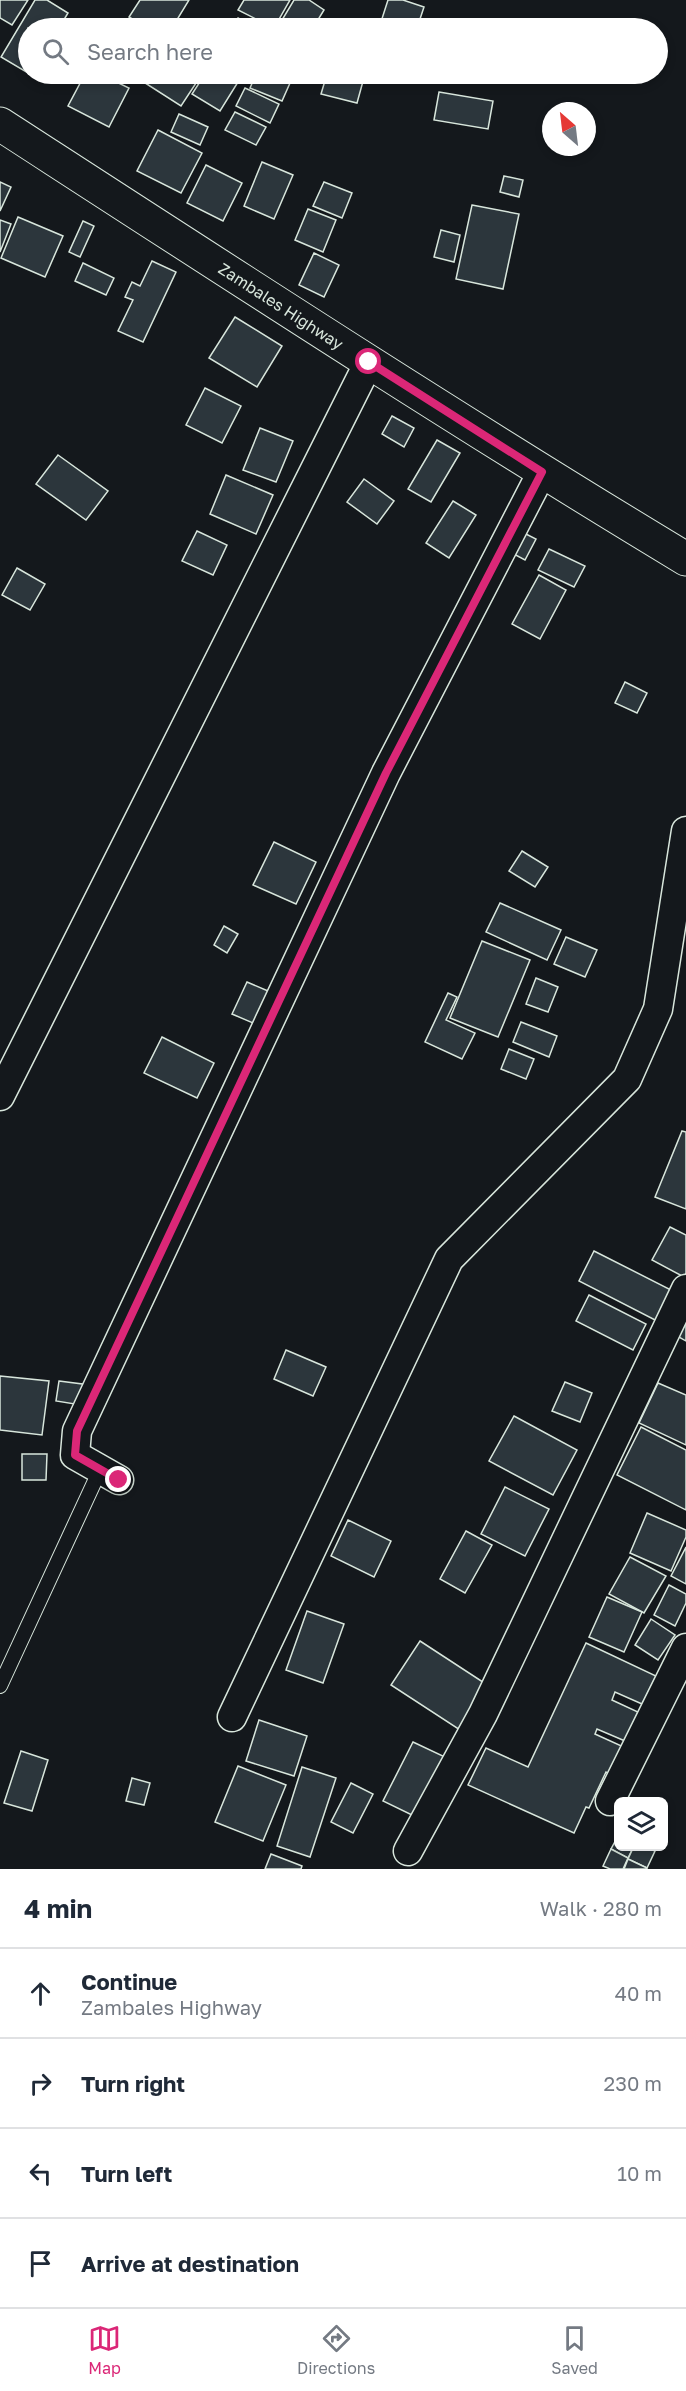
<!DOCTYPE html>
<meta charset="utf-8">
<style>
:root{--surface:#fff;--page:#f6f6f7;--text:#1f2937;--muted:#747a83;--line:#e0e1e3;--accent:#db2777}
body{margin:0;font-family:"Golos Text",sans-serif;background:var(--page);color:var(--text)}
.controls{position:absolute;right:18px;bottom:18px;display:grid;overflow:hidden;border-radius:9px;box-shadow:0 3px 9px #0003}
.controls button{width:54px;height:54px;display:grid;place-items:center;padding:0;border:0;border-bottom:2px solid var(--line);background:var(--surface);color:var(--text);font:30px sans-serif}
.compass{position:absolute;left:542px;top:102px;width:54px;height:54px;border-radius:50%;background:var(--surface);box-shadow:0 3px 9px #0003;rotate:332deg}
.stop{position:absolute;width:18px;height:18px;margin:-14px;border:4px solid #db2777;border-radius:50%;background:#fff}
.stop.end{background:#db2777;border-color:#fff;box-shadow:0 2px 6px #0008}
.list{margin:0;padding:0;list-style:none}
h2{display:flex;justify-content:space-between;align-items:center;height:78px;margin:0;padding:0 24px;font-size:26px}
h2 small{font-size:20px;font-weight:400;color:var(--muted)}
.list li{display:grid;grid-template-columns:39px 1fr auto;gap:18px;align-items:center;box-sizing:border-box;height:90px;padding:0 24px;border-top:2px solid var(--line)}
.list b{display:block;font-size:22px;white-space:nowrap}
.list p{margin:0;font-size:20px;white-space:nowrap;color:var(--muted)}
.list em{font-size:20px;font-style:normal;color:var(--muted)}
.icon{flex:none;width:33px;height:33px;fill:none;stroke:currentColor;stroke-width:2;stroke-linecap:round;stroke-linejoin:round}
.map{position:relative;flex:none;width:686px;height:1869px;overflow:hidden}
.search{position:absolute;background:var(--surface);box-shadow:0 3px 9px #0003;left:18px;right:18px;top:18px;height:66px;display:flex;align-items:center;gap:15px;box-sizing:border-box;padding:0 21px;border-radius:33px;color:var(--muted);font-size:22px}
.sheet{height:438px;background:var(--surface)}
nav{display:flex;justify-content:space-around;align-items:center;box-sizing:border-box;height:84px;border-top:2px solid var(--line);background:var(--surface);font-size:16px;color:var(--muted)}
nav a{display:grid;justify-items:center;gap:3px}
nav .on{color:var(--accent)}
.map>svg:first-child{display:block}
</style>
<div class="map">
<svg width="686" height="1869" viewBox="0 0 686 1869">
<rect width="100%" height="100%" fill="#14181c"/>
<g fill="#2c363c" stroke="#d8e6dc" stroke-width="1.5">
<polygon points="0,0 28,0 12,25 0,18"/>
<polygon points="35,0 47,0 68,13 59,28 28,28 28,73 1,57"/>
<polygon points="140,0 189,0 172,28 147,28 129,17"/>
<polygon points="244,0 290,0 274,28 238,10"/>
<polygon points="294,0 309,0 324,10 313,28 284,28 279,25"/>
<polygon points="388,0 403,0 424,7 417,28 379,28"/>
<polygon points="238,18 255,28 232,28"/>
<polygon points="85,74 100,74 129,88 109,127 68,106"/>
<polygon points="147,74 202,74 181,106 142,81"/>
<polygon points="205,74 243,74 220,111 192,94"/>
<polygon points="256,74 294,74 282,101 250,88"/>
<polygon points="327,74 365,74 357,103 321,94"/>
<polygon points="245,88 279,104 270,123 236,106"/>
<polygon points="439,92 493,101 488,129 434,120"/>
<polygon points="235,112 266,127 256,145 225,130"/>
<polygon points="179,114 208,127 200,145 171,132"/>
<polygon points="158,130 202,153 181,193 137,171"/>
<polygon points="262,162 293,175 274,219 244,206"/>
<polygon points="206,165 242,183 223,221 187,203"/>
<polygon points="504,176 523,180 519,197 500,192"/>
<polygon points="0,182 11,187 0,211"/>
<polygon points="324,182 352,193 342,218 313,206"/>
<polygon points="472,205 519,214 503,289 456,279"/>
<polygon points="308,209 336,220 323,252 295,240"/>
<polygon points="18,217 63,236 45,277 1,258"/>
<polygon points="0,220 11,224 0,252"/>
<polygon points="83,221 94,226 80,257 69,252"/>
<polygon points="441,230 460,235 454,262 434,257"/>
<polygon points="314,253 339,265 324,297 299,285"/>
<polygon points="152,261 176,272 143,342 118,331 133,300 125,297 132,282 140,286"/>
<polygon points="83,263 114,278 106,295 75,281"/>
<polygon points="235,317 282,346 257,387 209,358"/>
<polygon points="205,388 241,406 222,443 186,425"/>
<polygon points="392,416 414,428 404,447 382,434"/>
<polygon points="260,428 293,441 276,482 243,470"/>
<polygon points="437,440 460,453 431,502 408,489"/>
<polygon points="58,455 108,491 86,520 36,484"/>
<polygon points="226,475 273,495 256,534 210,514"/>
<polygon points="364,479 394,501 377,524 347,502"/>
<polygon points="453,501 476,515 449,558 426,543"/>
<polygon points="518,530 536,539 525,560 508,551"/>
<polygon points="197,531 227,545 213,575 182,561"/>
<polygon points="549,549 585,566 574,587 538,570"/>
<polygon points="17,568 45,584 30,610 2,595"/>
<polygon points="539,575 566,590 540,639 512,624"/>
<polygon points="625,682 647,693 637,713 615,703"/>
<polygon points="274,842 316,862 296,904 253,885"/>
<polygon points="522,851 548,867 535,887 509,871"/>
<polygon points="500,903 561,930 547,960 486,932"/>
<polygon points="224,926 238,934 227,953 214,945"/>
<polygon points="566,937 597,950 585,977 554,964"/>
<polygon points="482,941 530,960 498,1037 450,1018"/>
<polygon points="536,978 558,987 548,1012 526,1004"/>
<polygon points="247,982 275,994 260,1026 232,1014"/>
<polygon points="448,993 457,997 446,1020 475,1033 462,1059 425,1042"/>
<polygon points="521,1022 557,1036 549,1057 513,1042"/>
<polygon points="162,1037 214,1063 197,1098 144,1073"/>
<polygon points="509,1049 534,1059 526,1079 501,1069"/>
<polygon points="682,1131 686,1132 686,1209 655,1197"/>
<polygon points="670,1227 686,1235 686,1273 684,1277 652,1260"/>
<polygon points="594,1251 673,1291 657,1321 579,1281"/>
<polygon points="589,1295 646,1324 633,1350 576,1321"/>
<polygon points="686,1319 686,1341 677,1336"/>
<polygon points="286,1350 326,1367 313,1396 274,1379"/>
<polygon points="0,1376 49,1381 42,1435 0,1430"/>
<polygon points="59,1381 90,1385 87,1406 56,1401"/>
<polygon points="565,1382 592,1393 580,1422 552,1411"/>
<polygon points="658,1383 686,1395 686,1445 639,1423"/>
<polygon points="514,1416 577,1450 553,1495 489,1461"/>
<polygon points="641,1427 686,1450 686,1510 617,1475"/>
<polygon points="22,1454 47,1454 46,1480 22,1480"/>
<polygon points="505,1487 549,1509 525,1556 481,1534"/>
<polygon points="647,1513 686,1530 686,1537 671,1571 630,1553"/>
<polygon points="348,1520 391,1541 374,1577 331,1556"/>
<polygon points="466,1531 492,1545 465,1593 440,1579"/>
<polygon points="686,1547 686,1584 671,1576"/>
<polygon points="630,1557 666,1576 644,1613 609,1594"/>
<polygon points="669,1585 686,1594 686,1603 675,1626 654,1615"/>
<polygon points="607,1597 642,1612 624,1652 589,1637"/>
<polygon points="307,1611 344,1624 323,1683 286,1670"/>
<polygon points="651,1619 675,1635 658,1660 635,1645"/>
<polygon points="420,1641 489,1686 460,1730 391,1685"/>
<polygon points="586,1643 656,1676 642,1704 615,1692 612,1700 638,1712 625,1741 597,1729 595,1734 626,1748 613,1776 606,1772 589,1808 586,1807 574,1833 468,1785 486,1748 528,1767"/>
<polygon points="259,1720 307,1736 294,1776 246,1761"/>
<polygon points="413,1742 445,1757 414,1816 383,1801"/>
<polygon points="21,1751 48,1760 32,1811 4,1803"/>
<polygon points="238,1766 286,1785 263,1841 215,1822"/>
<polygon points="302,1767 336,1778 310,1857 277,1846"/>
<polygon points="132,1778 150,1783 144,1805 126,1801"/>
<polygon points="351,1783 373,1794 353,1833 331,1822"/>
<polygon points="618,1836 618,1846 634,1846 628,1858 611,1849"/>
<polygon points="634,1846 644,1846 655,1851 647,1868 628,1859"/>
<polygon points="611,1849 628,1858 623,1869 610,1869 603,1866"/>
<polygon points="271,1854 302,1866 301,1869 265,1869"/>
<polygon points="628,1859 647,1868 646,1869 624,1869"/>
</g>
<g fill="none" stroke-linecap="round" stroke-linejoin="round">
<g stroke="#d8e6dc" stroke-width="16">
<polyline id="service" points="0,1686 100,1470"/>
</g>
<g stroke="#d8e6dc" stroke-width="31">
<g id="minor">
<polyline points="0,1096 369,362"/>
<polyline points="119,1480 75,1455 77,1431 386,773 542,472"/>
<polyline points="232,1717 449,1259 627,1079 658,1009 686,831"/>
<polyline points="610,1801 686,1648"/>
<polyline points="408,1851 483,1714 686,1289"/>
</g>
</g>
<g stroke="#d8e6dc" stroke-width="35">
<path id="primary" d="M0,124C227,271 454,419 686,559"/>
</g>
<use href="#service" stroke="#14181c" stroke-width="14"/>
<use href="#minor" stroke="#14181c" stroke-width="28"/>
<use href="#primary" stroke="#14181c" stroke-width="33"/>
</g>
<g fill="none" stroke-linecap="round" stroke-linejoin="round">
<polyline stroke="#db2777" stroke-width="8" points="119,1480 75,1455 77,1431 386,773 542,472 369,362"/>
</g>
<g text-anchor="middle" stroke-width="4.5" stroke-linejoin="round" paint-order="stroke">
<g font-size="16" fill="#d8e6dc" stroke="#14181c">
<text transform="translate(281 306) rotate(33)" y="6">Zambales Highway</text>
</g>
</g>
</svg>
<div class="controls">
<button><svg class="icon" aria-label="layers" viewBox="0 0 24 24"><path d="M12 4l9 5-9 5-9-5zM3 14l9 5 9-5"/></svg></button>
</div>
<svg class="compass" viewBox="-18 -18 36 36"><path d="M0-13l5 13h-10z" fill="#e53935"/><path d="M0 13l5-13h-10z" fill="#747a83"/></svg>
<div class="stop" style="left:369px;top:362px"></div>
<div class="stop end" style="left:119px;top:1480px"></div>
<div class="search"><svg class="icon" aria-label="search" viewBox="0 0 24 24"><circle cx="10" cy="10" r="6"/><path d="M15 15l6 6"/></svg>Search here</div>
</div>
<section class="sheet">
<h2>4 min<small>Walk · 280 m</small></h2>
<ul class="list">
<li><svg class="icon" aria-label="ahead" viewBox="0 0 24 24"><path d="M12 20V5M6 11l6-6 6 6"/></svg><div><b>Continue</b><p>Zambales Highway</p></div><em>40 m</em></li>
<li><svg class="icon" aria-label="right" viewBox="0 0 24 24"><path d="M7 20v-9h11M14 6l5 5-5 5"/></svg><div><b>Turn right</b></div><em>230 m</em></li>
<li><svg class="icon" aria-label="left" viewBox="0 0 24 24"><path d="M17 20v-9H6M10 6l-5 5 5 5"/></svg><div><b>Turn left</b></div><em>10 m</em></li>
<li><svg class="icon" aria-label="arrive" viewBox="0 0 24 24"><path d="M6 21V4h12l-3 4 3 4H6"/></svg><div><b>Arrive at destination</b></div></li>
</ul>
</section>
<nav>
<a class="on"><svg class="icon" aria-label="map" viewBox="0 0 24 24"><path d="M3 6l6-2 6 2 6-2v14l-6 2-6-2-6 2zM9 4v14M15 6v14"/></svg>Map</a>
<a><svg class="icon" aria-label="directions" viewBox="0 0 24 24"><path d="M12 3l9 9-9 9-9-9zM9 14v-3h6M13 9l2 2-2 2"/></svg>Directions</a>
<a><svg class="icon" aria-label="saved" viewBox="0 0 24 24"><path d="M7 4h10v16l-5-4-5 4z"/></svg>Saved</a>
</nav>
